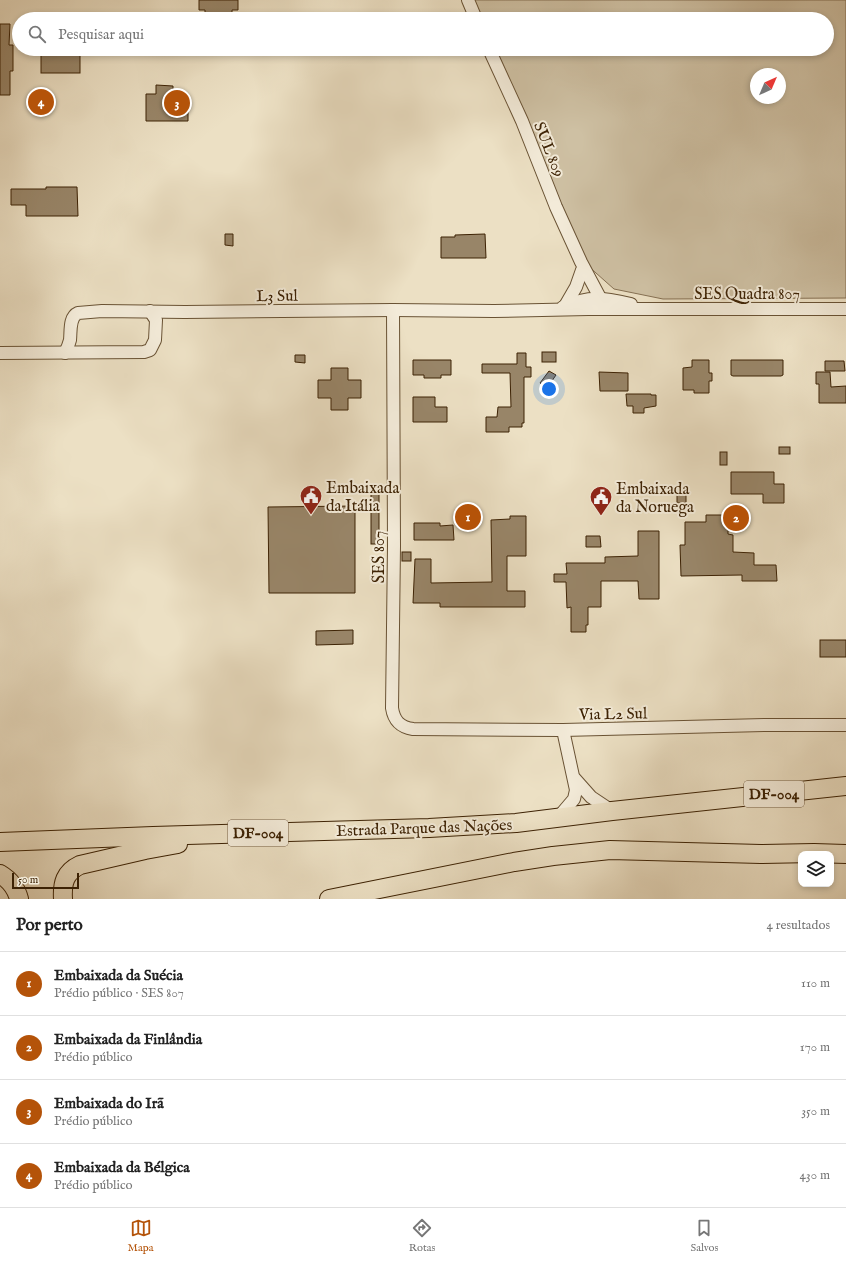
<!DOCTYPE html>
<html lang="pt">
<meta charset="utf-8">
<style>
:root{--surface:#fff;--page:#f6f6f6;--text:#222;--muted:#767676;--line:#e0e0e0;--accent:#b45309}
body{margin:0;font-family:"IM FELL English",serif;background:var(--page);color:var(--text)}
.controls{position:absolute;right:12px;bottom:12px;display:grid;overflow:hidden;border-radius:8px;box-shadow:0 2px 6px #0003}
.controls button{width:36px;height:36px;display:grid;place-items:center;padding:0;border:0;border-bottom:1px solid var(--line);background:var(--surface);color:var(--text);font:20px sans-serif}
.compass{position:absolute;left:750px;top:68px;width:36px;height:36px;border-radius:50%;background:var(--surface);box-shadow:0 2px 6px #0003;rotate:44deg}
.scale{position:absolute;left:12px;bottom:10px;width:67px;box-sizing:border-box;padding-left:4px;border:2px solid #3d2204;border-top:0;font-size:11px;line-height:14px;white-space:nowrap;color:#3d2204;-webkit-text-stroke:3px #f3ebd9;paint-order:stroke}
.you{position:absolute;left:549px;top:389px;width:14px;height:14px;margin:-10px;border:3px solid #fff;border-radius:50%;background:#1a73e8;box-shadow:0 0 0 6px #1a73e833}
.badge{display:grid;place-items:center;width:26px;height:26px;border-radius:50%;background:var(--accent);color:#fff;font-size:13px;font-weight:700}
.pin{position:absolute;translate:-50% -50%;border:2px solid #fff;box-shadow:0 1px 4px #0006}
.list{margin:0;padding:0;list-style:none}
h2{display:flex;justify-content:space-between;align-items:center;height:52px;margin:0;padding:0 16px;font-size:17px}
h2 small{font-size:13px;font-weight:400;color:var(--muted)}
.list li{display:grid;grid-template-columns:26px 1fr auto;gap:12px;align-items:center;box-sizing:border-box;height:64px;padding:0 16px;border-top:1px solid var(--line)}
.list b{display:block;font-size:15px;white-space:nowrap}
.list p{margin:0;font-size:13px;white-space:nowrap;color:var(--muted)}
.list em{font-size:13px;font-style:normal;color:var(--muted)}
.icon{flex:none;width:22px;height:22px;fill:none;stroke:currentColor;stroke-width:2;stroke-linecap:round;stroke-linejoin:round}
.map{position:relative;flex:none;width:846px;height:899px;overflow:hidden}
.search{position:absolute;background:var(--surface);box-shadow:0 2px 6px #0003;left:12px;right:12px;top:12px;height:44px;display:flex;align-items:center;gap:10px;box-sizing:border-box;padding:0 14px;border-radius:22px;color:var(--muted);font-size:15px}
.sheet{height:308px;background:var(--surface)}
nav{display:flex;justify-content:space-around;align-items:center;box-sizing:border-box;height:56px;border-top:1px solid var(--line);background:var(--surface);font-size:11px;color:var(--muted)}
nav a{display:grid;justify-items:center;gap:2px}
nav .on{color:var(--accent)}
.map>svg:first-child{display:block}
</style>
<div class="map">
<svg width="846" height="899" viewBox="0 0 846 899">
<rect width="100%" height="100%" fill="#ece0c4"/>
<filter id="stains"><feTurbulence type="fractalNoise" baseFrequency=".005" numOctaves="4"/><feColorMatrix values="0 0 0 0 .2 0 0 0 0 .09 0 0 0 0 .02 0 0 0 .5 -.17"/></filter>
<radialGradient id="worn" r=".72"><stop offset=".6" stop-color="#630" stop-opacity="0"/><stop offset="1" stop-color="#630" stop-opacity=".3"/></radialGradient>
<path fill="#cec0a3" stroke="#867154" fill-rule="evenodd" d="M474,0H846V298L663,299L614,289L587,265L495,49H827V19H482ZM756,74H780V98H756Z"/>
<g fill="#988568" stroke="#3d2204">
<polygon points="199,0 238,0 238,10 232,10 232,14 205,14 205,10 199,10"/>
<polygon points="0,24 10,24 9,45 13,45 13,71 10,71 10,95 0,95"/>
<rect x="41" y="49" width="39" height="24"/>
<polygon points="156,85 173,86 173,94 188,94 188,121 146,121 146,94 156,94"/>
<polygon points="46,187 77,187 78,216 26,216 26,205 11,205 11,189 46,189"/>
<polygon points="225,234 233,234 233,246 225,245"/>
<polygon points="485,234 486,258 441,258 441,237 455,237 455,235"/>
<rect x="542" y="352" width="14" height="10"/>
<polygon points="517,353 526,353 526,367 531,367 531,377 524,377 524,423 522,423 522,427 509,427 509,432 486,432 486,417 497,417 498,407 511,407 510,373 482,373 482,364 517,364"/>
<polygon points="295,355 305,355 305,363 295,362"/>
<polygon points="413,360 451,360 451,375 441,375 441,378 424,378 424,375 413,375"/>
<polygon points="692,360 709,360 709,373 712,373 712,381 709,381 709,393 694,393 694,390 683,390 683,368 692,367"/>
<polygon points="731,360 783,360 783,375 781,376 733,376 731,375"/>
<polygon points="825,361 844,361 845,371 825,371"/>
<polygon points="331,368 348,368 348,380 361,380 361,398 348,398 348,410 331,410 331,398 318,398 318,380 331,380"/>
<polygon points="549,371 556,375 547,388 540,383"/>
<polygon points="599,372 628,373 628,391 600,391"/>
<polygon points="816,372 830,372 831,387 846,386 846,403 819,403 819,384 816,384"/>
<polygon points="626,394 651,394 651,395 656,395 656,406 644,408 644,413 633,413 633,406 627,406"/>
<polygon points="413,397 435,397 435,407 447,407 447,422 413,422"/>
<rect x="779" y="447" width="11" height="7"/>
<rect x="720" y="452" width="7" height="13"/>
<polygon points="731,472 774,472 774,484 784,484 784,503 763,503 763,494 731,494"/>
<rect x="371" y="490" width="8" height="54"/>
<polygon points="686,494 686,503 677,503 677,495"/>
<polygon points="355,506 355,593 269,593 268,507"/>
<polygon points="706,515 728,515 728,534 733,535 733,552 754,553 754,565 776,565 777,581 742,581 742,575 681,576 680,545 685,545 685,522 706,522"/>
<polygon points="510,516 526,516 526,556 507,556 507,591 525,591 525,607 440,607 440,603 413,603 415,559 431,559 431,583 492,582 491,520 510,519"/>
<polygon points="414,523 440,523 440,526 453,525 454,540 414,540"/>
<polygon points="638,531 659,531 659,599 639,599 638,581 601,581 601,607 588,607 588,625 586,625 586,632 571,632 571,607 567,608 566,582 554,582 554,574 567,574 566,563 605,563 605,557 638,556"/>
<polygon points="586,536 600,536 601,547 586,547"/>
<rect x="402" y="552" width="9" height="9"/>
<polygon points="353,630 353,644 316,645 316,631"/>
<rect x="820" y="640" width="26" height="17"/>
</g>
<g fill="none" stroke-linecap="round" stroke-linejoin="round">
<g stroke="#695234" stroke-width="14">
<g id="minor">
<polyline points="468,0 476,19"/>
<polyline points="489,49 522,121 556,207 581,262 606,309"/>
<polyline points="565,306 576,287 582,270"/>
<path d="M563,307C589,295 604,298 631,304"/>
<path d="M393,310L394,546L392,708C394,721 400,727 413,729L563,730L767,725H846"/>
<polyline points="0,353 144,352 150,350 155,340 156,320 150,311"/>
<path d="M65,353C67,349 69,344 70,340C71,331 69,317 78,313L102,311L185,312L393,310L494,311L588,309H846"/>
<polyline points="575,779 591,797 612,811"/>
<polyline points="557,819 574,799 576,790 563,730"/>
</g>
</g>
<g stroke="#3d2204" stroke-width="20">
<g id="highway">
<polyline points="0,842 153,836 429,828 516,823 612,811 846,786"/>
<path d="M0,874C10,880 16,887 19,899"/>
<path d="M63,899C62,883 65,872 80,865L145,850L178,844"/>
<polyline points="329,899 514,862 553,856 610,850 761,854 814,853 846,854"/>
</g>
</g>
<use href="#minor" stroke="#f3ebd9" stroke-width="12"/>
<use href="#highway" stroke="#ece0c4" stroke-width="18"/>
</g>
<defs>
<g id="civic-pin" transform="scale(1.15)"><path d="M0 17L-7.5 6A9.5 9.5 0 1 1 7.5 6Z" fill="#8f2418" stroke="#f3ebd9"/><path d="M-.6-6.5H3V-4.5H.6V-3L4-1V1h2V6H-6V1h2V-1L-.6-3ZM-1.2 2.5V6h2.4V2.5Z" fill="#fff"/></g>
</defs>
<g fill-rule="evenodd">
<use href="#civic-pin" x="311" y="496"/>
<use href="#civic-pin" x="601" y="497"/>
</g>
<g text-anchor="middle" stroke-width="4" stroke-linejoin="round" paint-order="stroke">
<g fill="#f3ebd9" stroke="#745e44" stroke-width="1">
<rect x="744" y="781" width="60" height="26" rx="3"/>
<rect x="228" y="820" width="60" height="26" rx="3"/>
</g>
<g font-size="15" font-weight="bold" fill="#3d2204">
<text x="774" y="799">DF-004</text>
<text x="258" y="838">DF-004</text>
</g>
<g font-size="16" fill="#3d2204" stroke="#f3ebd9">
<text transform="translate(550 149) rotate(68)" y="6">SUL 809</text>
<text x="747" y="299">SES Quadra 807</text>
<text transform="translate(277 295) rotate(-1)" y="6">L3 Sul</text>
<text transform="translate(378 557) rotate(-90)" y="6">SES 807</text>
<text transform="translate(613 713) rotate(-1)" y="6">Via L2 Sul</text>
<text transform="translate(424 827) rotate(-2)" y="6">Estrada Parque das Nações</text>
</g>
<g font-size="16" fill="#3d2204" stroke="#f3ebd9" text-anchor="start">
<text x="326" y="493">Embaixada<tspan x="326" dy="18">da Itália</tspan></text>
<text x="616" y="494">Embaixada<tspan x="616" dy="18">da Noruega</tspan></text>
</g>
</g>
<rect width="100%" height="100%" filter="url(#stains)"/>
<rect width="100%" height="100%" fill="url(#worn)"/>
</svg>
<div class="controls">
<button><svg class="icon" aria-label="layers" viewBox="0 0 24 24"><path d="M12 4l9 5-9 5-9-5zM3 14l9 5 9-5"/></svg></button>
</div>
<svg class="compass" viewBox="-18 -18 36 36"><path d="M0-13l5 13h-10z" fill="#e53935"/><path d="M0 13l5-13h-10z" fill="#767676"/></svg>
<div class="scale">50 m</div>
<div class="you"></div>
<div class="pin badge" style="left:468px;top:517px">1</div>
<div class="pin badge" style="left:736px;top:518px">2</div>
<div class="pin badge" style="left:177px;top:103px">3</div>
<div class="pin badge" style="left:41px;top:102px">4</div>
<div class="search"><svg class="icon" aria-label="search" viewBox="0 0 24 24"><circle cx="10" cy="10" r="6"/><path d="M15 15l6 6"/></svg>Pesquisar aqui</div>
</div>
<section class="sheet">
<h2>Por perto<small>4 resultados</small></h2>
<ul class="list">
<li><span class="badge">1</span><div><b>Embaixada da Suécia</b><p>Prédio público · SES 807</p></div><em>110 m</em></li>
<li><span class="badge">2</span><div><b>Embaixada da Finlândia</b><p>Prédio público</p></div><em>170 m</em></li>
<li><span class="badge">3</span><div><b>Embaixada do Irã</b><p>Prédio público</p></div><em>350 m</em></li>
<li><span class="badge">4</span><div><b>Embaixada da Bélgica</b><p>Prédio público</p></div><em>430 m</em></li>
</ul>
</section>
<nav>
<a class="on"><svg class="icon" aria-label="map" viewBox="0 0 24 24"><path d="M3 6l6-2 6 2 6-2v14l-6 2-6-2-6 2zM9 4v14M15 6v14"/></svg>Mapa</a>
<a><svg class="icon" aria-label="directions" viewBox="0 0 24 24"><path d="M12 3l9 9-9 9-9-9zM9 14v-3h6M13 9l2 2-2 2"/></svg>Rotas</a>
<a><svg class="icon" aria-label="saved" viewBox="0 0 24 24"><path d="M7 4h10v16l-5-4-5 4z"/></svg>Salvos</a>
</nav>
